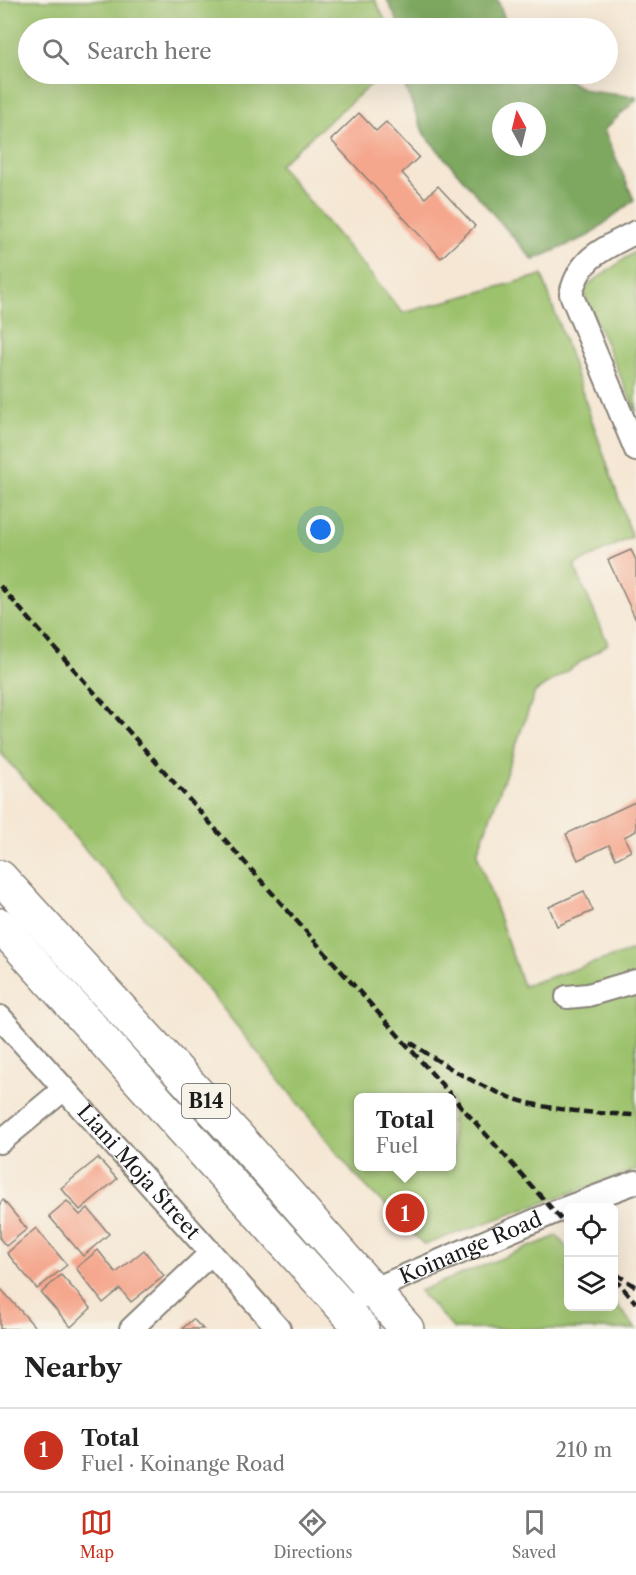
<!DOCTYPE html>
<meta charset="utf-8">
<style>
:root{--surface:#fff;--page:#f2f2f2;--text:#222;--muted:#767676;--line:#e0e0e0;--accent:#c8321e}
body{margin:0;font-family:"Libre Caslon Text",serif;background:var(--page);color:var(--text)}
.controls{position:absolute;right:18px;bottom:18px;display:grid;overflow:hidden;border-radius:9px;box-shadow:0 6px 24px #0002}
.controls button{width:54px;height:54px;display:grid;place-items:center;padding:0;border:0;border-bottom:2px solid var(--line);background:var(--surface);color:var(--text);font:30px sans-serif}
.compass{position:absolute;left:492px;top:102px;width:54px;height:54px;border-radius:50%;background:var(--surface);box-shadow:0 6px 24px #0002;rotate:353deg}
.you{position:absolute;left:321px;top:530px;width:21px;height:21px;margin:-15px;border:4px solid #fff;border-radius:50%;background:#1a73e8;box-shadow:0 0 0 9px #1a73e833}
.badge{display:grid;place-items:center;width:39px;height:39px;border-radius:50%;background:var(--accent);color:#fff;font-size:20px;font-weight:700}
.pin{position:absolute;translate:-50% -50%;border:3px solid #fff;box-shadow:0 2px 6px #0006}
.popup{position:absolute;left:354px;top:1093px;width:102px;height:78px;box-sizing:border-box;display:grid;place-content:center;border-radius:9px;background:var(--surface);filter:drop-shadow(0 2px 4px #0005);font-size:20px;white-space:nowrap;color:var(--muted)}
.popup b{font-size:22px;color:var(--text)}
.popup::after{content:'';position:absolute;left:50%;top:100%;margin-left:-12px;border:12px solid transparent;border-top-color:var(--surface)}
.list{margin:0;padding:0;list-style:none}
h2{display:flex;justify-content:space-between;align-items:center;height:78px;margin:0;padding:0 24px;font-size:26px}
h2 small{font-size:20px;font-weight:400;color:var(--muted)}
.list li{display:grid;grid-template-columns:39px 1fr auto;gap:18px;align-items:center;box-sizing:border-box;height:84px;padding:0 24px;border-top:2px solid var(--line)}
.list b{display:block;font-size:22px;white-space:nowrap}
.list p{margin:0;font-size:20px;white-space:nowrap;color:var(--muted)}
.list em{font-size:20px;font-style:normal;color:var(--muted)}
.icon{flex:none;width:33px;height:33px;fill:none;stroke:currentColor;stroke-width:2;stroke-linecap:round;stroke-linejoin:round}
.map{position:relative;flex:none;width:636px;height:1329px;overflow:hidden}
.search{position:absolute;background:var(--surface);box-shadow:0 6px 24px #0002;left:18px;right:18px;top:18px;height:66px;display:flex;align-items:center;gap:15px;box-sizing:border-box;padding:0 21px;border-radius:33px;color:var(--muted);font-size:22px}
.sheet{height:162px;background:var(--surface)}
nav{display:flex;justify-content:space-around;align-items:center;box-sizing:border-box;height:84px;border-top:2px solid var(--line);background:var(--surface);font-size:16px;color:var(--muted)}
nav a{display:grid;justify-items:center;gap:3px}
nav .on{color:var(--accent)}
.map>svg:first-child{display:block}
</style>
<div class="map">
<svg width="636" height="1329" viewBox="0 0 636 1329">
<rect width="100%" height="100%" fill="#f7f3e8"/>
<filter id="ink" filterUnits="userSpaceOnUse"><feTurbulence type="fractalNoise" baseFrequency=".0167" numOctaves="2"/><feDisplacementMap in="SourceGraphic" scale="12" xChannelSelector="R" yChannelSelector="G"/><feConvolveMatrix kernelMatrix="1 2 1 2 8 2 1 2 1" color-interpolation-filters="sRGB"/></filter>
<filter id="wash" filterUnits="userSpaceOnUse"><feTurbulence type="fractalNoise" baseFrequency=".008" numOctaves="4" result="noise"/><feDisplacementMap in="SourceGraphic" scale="24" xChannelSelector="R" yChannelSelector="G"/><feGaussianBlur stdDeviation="1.35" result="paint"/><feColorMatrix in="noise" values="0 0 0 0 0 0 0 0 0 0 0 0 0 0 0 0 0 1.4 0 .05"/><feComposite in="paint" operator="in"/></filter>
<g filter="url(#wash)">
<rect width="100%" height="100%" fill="#f5e7d4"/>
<g fill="#9dc26d" stroke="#5c6f44" stroke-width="1.5" fill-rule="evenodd">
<path d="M3,0H375L389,28H28V74H383L279,165L403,313L542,275L632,537L574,565L608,644L535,692L477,854L523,986L636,949V1170L424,1245L353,1173L209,991L0,752V3ZM358,1098H452V1166H358Z"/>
<polygon points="636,251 636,412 582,289"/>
<polygon points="557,1236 568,1249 568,1306 614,1306 614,1301 636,1329 454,1329 419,1291"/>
</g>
<g fill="#7ea860" stroke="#4d623e" stroke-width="1.5" fill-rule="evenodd">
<polygon points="387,0 498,0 508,28 401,28"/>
<path d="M402,74H546L559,76L588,91L636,97V100L604,130L634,200L588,236L533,260L424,134L402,79ZM501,111H537V147H501Z"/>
</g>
<g id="blocks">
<g fill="#f5a78e">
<polygon points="359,113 376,131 386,122 419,157 402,173 425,198 438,186 475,226 441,258 331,140"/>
<polygon points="631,550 636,560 636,620 608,560"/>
<polygon points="635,802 636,831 624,837 631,851 616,859 609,845 578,860 566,834"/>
<polygon points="584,891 593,911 557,926 549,907"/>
<polygon points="98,1158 117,1179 80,1210 61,1188"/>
<polygon points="3,1200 27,1229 6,1246 0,1239 0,1203"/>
<polygon points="67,1201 80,1215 88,1208 109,1234 83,1256 49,1216"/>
<polygon points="36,1228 67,1265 37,1289 7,1253"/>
<polygon points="98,1250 116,1273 144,1250 164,1276 131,1302 120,1289 103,1303 76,1268"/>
<polygon points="61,1275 91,1308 71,1327 41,1293"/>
<polygon points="0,1288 37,1329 0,1329"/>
<polygon points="193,1319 203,1329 182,1329"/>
</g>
</g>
</g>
<g filter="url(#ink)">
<use href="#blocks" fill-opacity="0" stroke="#888278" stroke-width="1.5"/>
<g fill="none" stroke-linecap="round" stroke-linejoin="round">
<g stroke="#888278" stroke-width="26">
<g id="street">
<path d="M636,232C604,249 580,256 571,294L636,450"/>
<polyline points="567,997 588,995 636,981"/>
<path id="s1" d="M0,1017L279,1329"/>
<polyline points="0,1142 64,1089"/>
<path id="s2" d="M363,1296L372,1290L555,1212L636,1182"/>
<polyline points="131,1329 211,1253"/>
</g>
</g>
<g stroke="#888278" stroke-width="36">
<g id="highway">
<polyline points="0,877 236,1135 407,1329"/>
<polyline points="0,925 362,1329"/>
</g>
</g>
<use href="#street" stroke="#fff" stroke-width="22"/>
<use href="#highway" stroke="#fff" stroke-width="33"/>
<g stroke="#1c1c1c" stroke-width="4.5" stroke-dasharray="9 4.5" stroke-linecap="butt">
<polyline points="0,586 568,1227"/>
<path d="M410,1042C442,1064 475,1085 512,1098C544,1110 601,1114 636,1115"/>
<polyline points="616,1274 636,1287"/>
<polyline points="614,1278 636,1303"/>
</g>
</g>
</g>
<g text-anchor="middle" stroke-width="4.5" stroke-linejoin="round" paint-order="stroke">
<rect fill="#f7f3e8" stroke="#5e5c59" stroke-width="1.5" x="182" y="1084" width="48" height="34" rx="4.5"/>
<g font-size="20" font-weight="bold" fill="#1c1c1c">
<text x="206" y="1108">B14</text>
</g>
<g font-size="21" fill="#1c1c1c" stroke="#f7f3e8">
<text dy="7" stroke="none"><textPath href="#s1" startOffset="208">Liani Moja Street</textPath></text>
<text dy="7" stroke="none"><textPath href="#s2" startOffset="118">Koinange Road</textPath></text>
</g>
</g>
</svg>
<div class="controls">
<button><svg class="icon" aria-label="locate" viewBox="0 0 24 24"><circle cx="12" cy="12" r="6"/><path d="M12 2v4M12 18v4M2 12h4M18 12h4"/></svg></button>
<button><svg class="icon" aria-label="layers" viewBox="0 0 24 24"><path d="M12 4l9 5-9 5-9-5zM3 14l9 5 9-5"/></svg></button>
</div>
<svg class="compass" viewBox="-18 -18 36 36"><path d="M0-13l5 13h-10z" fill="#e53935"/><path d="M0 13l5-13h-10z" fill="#767676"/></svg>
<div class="you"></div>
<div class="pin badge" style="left:405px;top:1213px">1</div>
<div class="popup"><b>Total</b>Fuel</div>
<div class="search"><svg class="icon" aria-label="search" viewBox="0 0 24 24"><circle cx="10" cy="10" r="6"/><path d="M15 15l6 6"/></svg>Search here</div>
</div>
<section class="sheet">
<h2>Nearby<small></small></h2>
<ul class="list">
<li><span class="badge">1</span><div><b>Total</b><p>Fuel · Koinange Road</p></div><em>210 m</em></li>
</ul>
</section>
<nav>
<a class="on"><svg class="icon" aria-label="map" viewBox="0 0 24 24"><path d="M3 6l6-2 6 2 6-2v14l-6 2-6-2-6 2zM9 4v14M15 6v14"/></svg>Map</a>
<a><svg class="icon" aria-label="directions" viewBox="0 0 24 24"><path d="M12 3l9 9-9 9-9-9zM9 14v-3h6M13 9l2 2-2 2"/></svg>Directions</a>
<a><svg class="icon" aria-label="saved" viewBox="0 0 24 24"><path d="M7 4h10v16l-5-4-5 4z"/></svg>Saved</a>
</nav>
